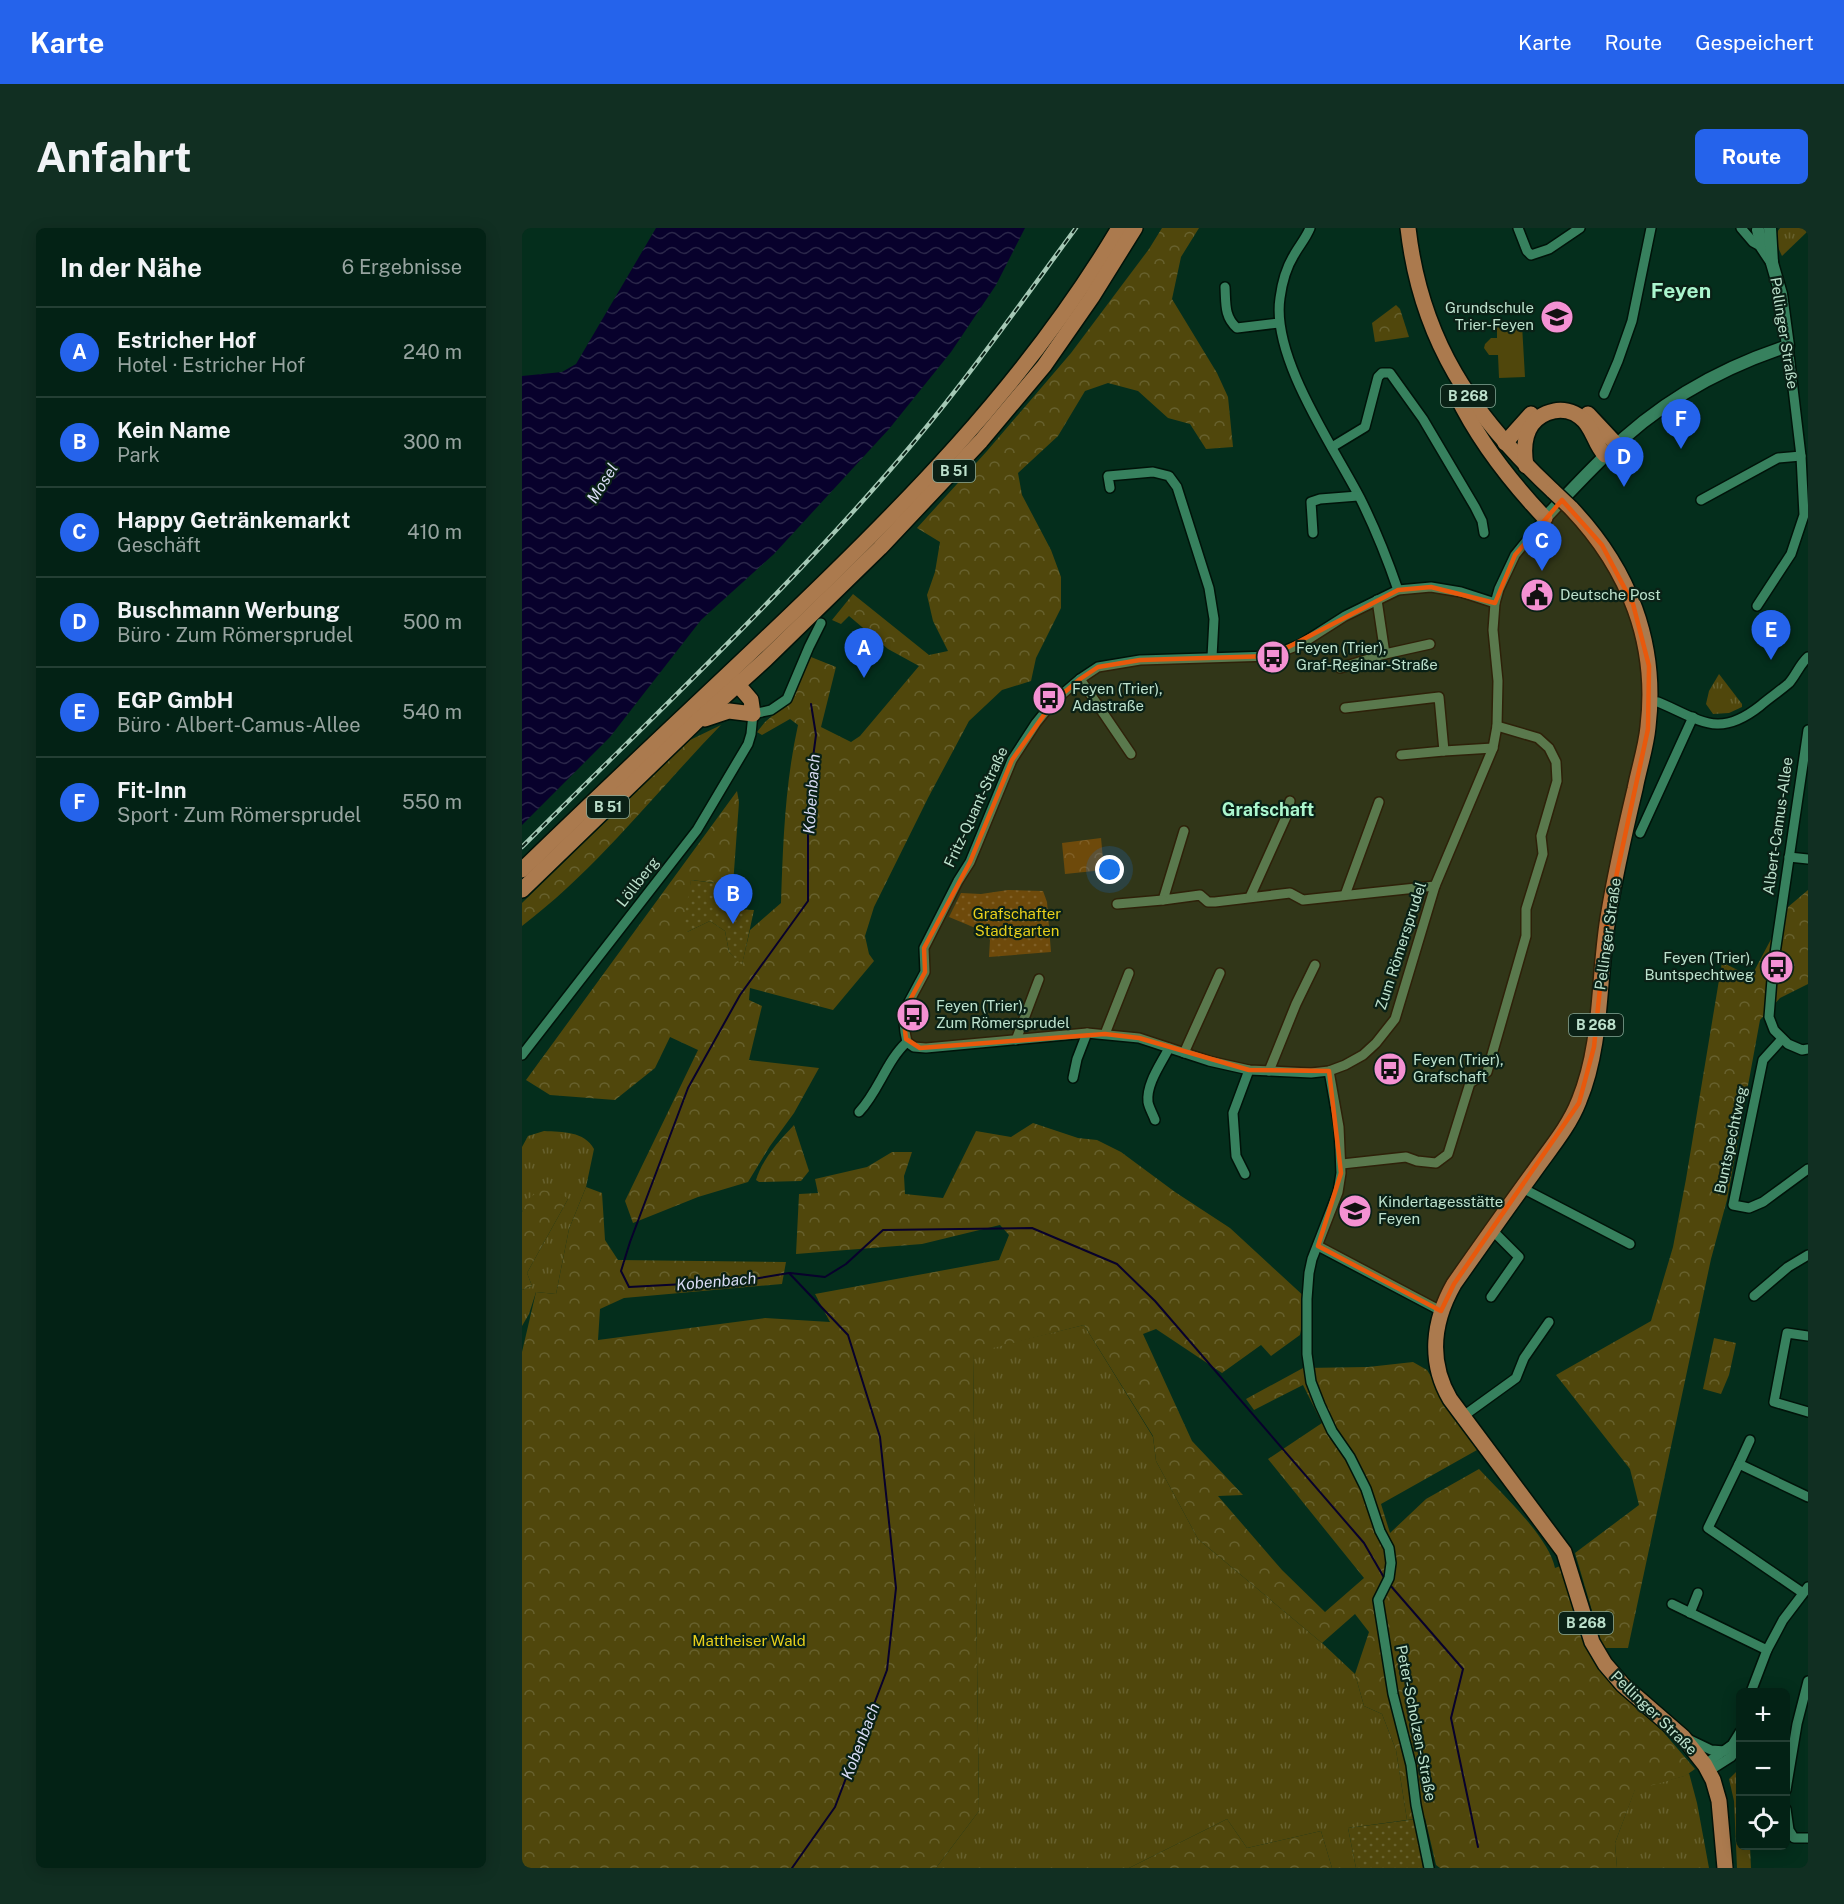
<!DOCTYPE html>
<html lang="de">
<meta charset="utf-8">
<style>
:root{--surface:#032215;--page:#112f22;--text:#f1f3f6;--muted:#97a4a0;--line:#243f34;--accent:#2563eb}
body{margin:0;font-family:"Public Sans",sans-serif;background:var(--page);color:var(--text)}
.controls{position:absolute;right:18px;bottom:18px;display:grid;overflow:hidden;border-radius:9px;box-shadow:0 3px 15px #0003}
.controls button{width:54px;height:54px;display:grid;place-items:center;padding:0;border:0;border-bottom:2px solid var(--line);background:var(--surface);color:var(--text);font:30px sans-serif}
.you{position:absolute;left:588px;top:642px;width:21px;height:21px;margin:-15px;border:4px solid #fff;border-radius:50%;background:#1a73e8;box-shadow:0 0 0 9px #1a73e833}
.badge{display:grid;place-items:center;width:39px;height:39px;border-radius:50%;background:var(--accent);color:#fff;font-size:20px;font-weight:700}
.pin{position:absolute;translate:-50% -50px;filter:drop-shadow(0 2px 3px #0008)}
.pin::after{content:'';position:absolute;top:32px;width:21px;height:18px;background:inherit;clip-path:polygon(0 0,100% 0,50% 100%)}
.list{margin:0;padding:0;list-style:none}
h2{display:flex;justify-content:space-between;align-items:center;height:78px;margin:0;padding:0 24px;font-size:26px}
h2 small{font-size:20px;font-weight:400;color:var(--muted)}
.list li{display:grid;grid-template-columns:39px 1fr auto;gap:18px;align-items:center;box-sizing:border-box;height:90px;padding:0 24px;border-top:2px solid var(--line)}
.list b{display:block;font-size:22px;white-space:nowrap}
.list p{margin:0;font-size:20px;white-space:nowrap;color:var(--muted)}
.list em{font-size:20px;font-style:normal;color:var(--muted)}
.icon{flex:none;width:33px;height:33px;fill:none;stroke:currentColor;stroke-width:2;stroke-linecap:round;stroke-linejoin:round}
.map{position:relative;flex:none;width:1286px;height:1640px;overflow:hidden;border-radius:9px}
header{display:flex;align-items:center;gap:36px;box-sizing:border-box;height:84px;padding:0 30px;background:var(--accent);color:#fff}
header strong{font-size:28px}
nav{display:flex;gap:33px;margin-inline-start:auto;font-size:21px}
.intro{display:flex;align-items:center;justify-content:space-between;box-sizing:border-box;height:144px;padding:0 36px}
h1{margin:0;font-size:42px}
.button{padding:15px 27px;border-radius:9px;background:var(--accent);color:#fff;font-size:21px;font-weight:700}
main{display:flex;gap:36px;padding:0 36px}
aside{flex:1;background:var(--surface);border-radius:9px;box-shadow:0 3px 15px #0003}
.map>svg:first-child{display:block}
</style>
<header>
<strong>Karte</strong>
<nav><a>Karte</a><a>Route</a><a>Gespeichert</a></nav>
</header>
<div class="intro"><h1>Anfahrt</h1><a class="button">Route</a></div>
<main>
<aside>
<h2>In der Nähe<small>6 Ergebnisse</small></h2>
<ul class="list">
<li><span class="badge">A</span><div><b>Estricher Hof</b><p>Hotel · Estricher Hof</p></div><em>240 m</em></li>
<li><span class="badge">B</span><div><b>Kein Name</b><p>Park</p></div><em>300 m</em></li>
<li><span class="badge">C</span><div><b>Happy Getränkemarkt</b><p>Geschäft</p></div><em>410 m</em></li>
<li><span class="badge">D</span><div><b>Buschmann Werbung</b><p>Büro · Zum Römersprudel</p></div><em>500 m</em></li>
<li><span class="badge">E</span><div><b>EGP GmbH</b><p>Büro · Albert-Camus-Allee</p></div><em>540 m</em></li>
<li><span class="badge">F</span><div><b>Fit-Inn</b><p>Sport · Zum Römersprudel</p></div><em>550 m</em></li>
</ul>
</aside>
<div class="map">
<svg width="1286" height="1640" viewBox="0 0 1286 1640">
<defs>
<pattern id="grass-tufts" width="24" height="20" patternUnits="userSpaceOnUse" patternTransform="scale(1.5)"><rect width="24" height="20" fill="#50470c"/><path d="M3 7l-1-3M5 7V3M7 7l1-3M15 17l-1-3M17 17v-4M19 17l1-3" fill="none" stroke="#67612e"/></pattern>
<pattern id="forest-crowns" width="20" height="18" patternUnits="userSpaceOnUse" patternTransform="scale(1.5)"><rect width="20" height="18" fill="#50470c"/><path d="M2 6a3 3 0 1 1 6 0M12 15a3 3 0 1 1 6 0" fill="none" stroke="#67612e"/></pattern>
<pattern id="garden-dots" width="8" height="8" patternUnits="userSpaceOnUse" patternTransform="scale(1.5)"><rect width="8" height="8" fill="#50470c"/><path d="M2 2h.1M6 6h.1" fill="none" stroke="#67612e" stroke-width="1.8" stroke-linecap="round"/></pattern>
<pattern id="water-waves" width="16" height="10" patternUnits="userSpaceOnUse" patternTransform="scale(1.5)"><rect width="16" height="10" fill="#08012c"/><path d="M0 5q4-4 8 0t8 0" fill="none" stroke="#2a2649"/></pattern>
</defs>
<rect width="100%" height="100%" fill="#042e1c"/>
<g fill="url(#grass-tufts)">
<path d="M1258,0H1282L1286,3L1260,28C1256,20 1251,8 1258,0Z"/>
<polygon points="1197,446 1220,476 1220,479 1207,485 1191,486 1184,476 1187,463"/>
<path d="M22,903C41,904 62,903 72,921L64,959L47,1001L34,1066L14,1064L7,1086L0,1098V1062L10,1058L5,1045L46,971L6,972L0,984V919L6,908Z"/>
<polygon points="562,1097 631,1209 634,1233 676,1311 800,1415 833,1446 842,1478 860,1486 874,1522 885,1592 826,1600 834,1640 810,1640 799,1603 725,1620 705,1591 607,1640 414,1640 457,1583 451,1124"/>
<polygon points="1218,1540 1218,1618 1228,1618 1229,1640 1215,1640 1212,1573 1207,1551"/>
<polygon points="1167,1545 1175,1575 1187,1640 1095,1640 1093,1615 1113,1561 1162,1548"/>
</g>
<g fill="url(#forest-crowns)">
<path d="M640,0H677L659,29L650,71L695,145L706,169L711,219L684,221L668,196L646,190L616,163L586,155L563,163L536,208L496,245L500,267L529,322L539,349V380L514,430L509,453L480,462L447,493L406,570L352,679L343,708L347,726L352,733L311,782L228,760L227,772L240,778L227,832L297,840L272,885L248,918L226,954L176,969L111,995L103,973L176,822L148,809L133,840L93,872L28,867L4,852L215,563L217,574L211,657L169,652L165,704L188,693L203,703L207,724L220,736L228,702L259,675C261,615 263,556 276,497L268,491L240,507L235,504L243,494L268,473L289,429L314,439L299,499L329,514L338,508L397,438L366,421L327,388L319,396L310,392L331,366L407,427L426,423L411,393L405,367L413,344L418,314L395,300L465,223L549,125L627,21Z"/>
<polygon points="874,77 878,81 887,109 853,114 850,95"/>
<path d="M199,497C133,565 75,641 0,698V675L168,512Z"/>
<polygon points="579,610 582,642 543,646 540,615"/>
<polygon points="1286,662 1286,756 1258,770 1238,792 1205,972 1189,1031 1106,1420 1081,1420 1053,1325 1117,1277 1108,1241 1034,1147 1129,1093 1151,1019 1164,951 1200,734 1229,749 1266,679"/>
<path d="M511,895L556,910L575,912L599,924L653,964L708,1000L785,1071L778,1107L749,1128L739,1117L700,1145L634,1101L621,1106L670,1213L721,1267L696,1268L760,1342L803,1384L842,1350L746,1231L800,1195L781,1157L732,1182L724,1171L781,1140L846,1139L891,1134L905,1142L955,1222L859,1276L868,1305L904,1271L957,1241C979,1265 1027,1309 1033,1340L1041,1337L1070,1431L1092,1460L1131,1492L1173,1541L1163,1548L1113,1562L1093,1615L1095,1640H918L914,1637L903,1590L885,1592L874,1522L860,1486L842,1478L833,1446L847,1404L833,1386L800,1415L676,1311L634,1233L631,1208L562,1097L451,1125L457,1583L414,1640H0V1124L14,1064L34,1066L47,1001L64,959L80,965L83,1012L96,1032L264,1034L260,1056L102,1070L78,1081L76,1112L243,1090L308,1094L293,1066L477,1032L487,1007L478,997L400,1016L274,1026L277,966L296,965L293,951L345,939L370,924H390L382,948L383,966L421,970L454,903L489,909Z"/>
<path d="M272,897L287,943L279,953L237,954L234,952C241,930 256,914 272,897Z"/>
<polygon points="18,962 38,964 46,971 5,1045 10,1058 0,1062 0,984 5,972"/>
<polygon points="1192,1110 1214,1115 1207,1147 1199,1166 1181,1161"/>
<polygon points="705,1591 725,1620 799,1603 810,1640 607,1640"/>
</g>
<g fill="url(#garden-dots)">
<polygon points="169,652 208,657 209,681 232,682 220,737 207,724 203,703 188,693 165,704 161,698"/>
<polygon points="486,662 521,663 525,674 529,724 467,729 468,712 463,704 427,689 439,665 459,666"/>
<polygon points="895,1591 901,1640 834,1640 826,1600"/>
</g>
<polygon fill="#50470c" points="1000,97 1003,149 977,150 976,127 967,127 962,120 963,116 969,110 975,110 975,98"/>
<polygon fill="url(#water-waves)" points="134,0 503,0 474,57 429,124 367,201 252,326 179,392 88,509 0,597 0,148 40,144 54,136"/>
<g fill="none" stroke-linecap="round" stroke-linejoin="round">
<g stroke="#08012c" stroke-width="2">
<polyline points="268,1045 303,1049 324,1036 361,1002 510,1000 595,1036 633,1073 842,1315 864,1353"/>
<polyline points="868,1357 941,1441 929,1490 956,1619"/>
<polyline points="270,1640 313,1579 365,1442 374,1360 358,1209 326,1107 267,1045 219,1053 107,1059 99,1043 108,1014 166,860 218,767 286,673 286,567 294,507 289,476"/>
</g>
<g stroke="#001309" stroke-width="12">
<g id="minor">
<path d="M788,0C784,10 777,18 772,27C764,40 760,55 758,70C749,129 811,218 838,270C853,300 865,330 876,362"/>
<polyline points="996,0 1005,23 1009,27 1027,21 1058,0"/>
<polyline points="1219,0 1231,14 1240,19"/>
<path d="M703,59C704,75 702,89 715,100L757,95"/>
<polyline points="1082,166 1096,133 1110,93 1129,0"/>
<polyline points="810,219 843,199 856,149 860,145 868,145 901,191 953,279 960,293 962,305"/>
<polyline points="588,260 586,248 631,244 647,248 655,259 687,360 692,391 690,429"/>
<polyline points="1179,272 1256,230 1279,228"/>
<polyline points="791,305 789,274 798,271 836,268"/>
<polyline points="855,372 863,426"/>
<polyline points="1235,378 1269,326 1282,287 1279,228 1266,118"/>
<polyline points="818,440 863,426 908,416"/>
<polyline points="558,451 609,526"/>
<path d="M1128,473L1136,474C1179,492 1196,511 1238,478C1247,470 1258,463 1267,455C1274,447 1278,436 1286,429"/>
<polyline points="823,480 917,469 922,523 971,520"/>
<polyline points="1286,502 1251,739 1247,789 1252,802 1266,816 1280,822 1286,821"/>
<polyline points="879,527 922,523"/>
<polyline points="662,603 641,672 678,667 686,674 693,674 768,665 781,672 913,658"/>
<polyline points="1118,605 1171,489"/>
<polyline points="1267,629 1286,631"/>
<polyline points="823,667 857,574"/>
<polyline points="728,669 764,589 768,573"/>
<polyline points="595,676 641,672"/>
<polyline points="583,806 607,745"/>
<polyline points="1260,811 1241,832 1211,977 1227,980 1241,974 1286,941"/>
<polyline points="494,812 517,751"/>
<polyline points="385,814 392,819 404,820 565,805 617,810 687,833 727,842 789,845 807,843 823,837 841,827 854,815 873,791 913,658 971,520 975,498 976,453 971,402 973,375 977,361 993,327 1023,290"/>
<polyline points="385,814 383,804 381,785 403,744 402,720 436,653 448,634 490,532 514,495 531,474 558,451 576,439 618,432 749,428 779,416 823,388 876,362 909,359 939,364 973,375"/>
<polyline points="662,825 698,745"/>
<polyline points="0,827 175,602 226,516 229,506 231,486 249,482 265,471 287,419 299,395"/>
<polyline points="747,843 774,776 793,737"/>
<polyline points="807,843 817,899 819,945 816,964 790,1031 787,1045 785,1071 785,1126 789,1154 798,1177 810,1203 828,1229 844,1261 858,1303 867,1320 869,1335 867,1350 856,1372 871,1466 889,1537 894,1577 907,1640"/>
<polyline points="551,850 555,831 565,805"/>
<path d="M337,884C357,863 364,833 385,814"/>
<path d="M633,892C631,886 627,880 626,874C624,856 639,836 647,820"/>
<polyline points="820,936 884,929 895,933 914,935 926,926 948,855 965,844 1004,708 1004,681 1021,626 1019,608 1035,553 1034,534 1027,520 1016,510 975,498"/>
<polyline points="723,946 714,928 711,885 727,842"/>
<polyline points="1000,960 1108,1016"/>
<polyline points="796,1018 919,1083"/>
<polyline points="1232,1068 1266,1039 1286,1027"/>
<polyline points="969,1069 997,1029 970,1002"/>
<polyline points="1286,1108 1265,1105 1252,1174 1286,1184"/>
<polyline points="940,1189 994,1150 1002,1130 1027,1094"/>
<polyline points="1217,1236 1228,1212"/>
<polyline points="1281,1365 1186,1300 1217,1236 1286,1269"/>
<polyline points="1150,1376 1245,1422"/>
<polyline points="1168,1385 1176,1365"/>
<polyline points="1229,1464 1245,1422 1261,1392 1286,1359"/>
<polyline points="1166,1511 1189,1522 1203,1523"/>
<polyline points="1187,1541 1189,1532 1210,1517 1218,1504"/>
<polyline points="1187,1543 1209,1529 1218,1517"/>
<polyline points="1264,1562 1275,1496 1286,1453"/>
<polyline points="1264,1581 1267,1602 1272,1610 1286,1610"/>
</g>
</g>
<g stroke="#001309" stroke-width="15">
<g id="tertiary">
<polyline points="1236,2 1240,19 1250,34"/>
<path d="M1023,290C1043,269 1063,247 1084,227C1135,176 1198,140 1266,118L1259,66L1250,35L1248,0"/>
</g>
</g>
<g stroke="#001309" stroke-width="18">
<g id="primary">
<path d="M886,0C899,113 950,187 1031,263"/>
<path d="M934,166C956,212 988,253 1023,290"/>
<polyline points="1066,186 1095,217"/>
<polyline points="983,215 1009,186"/>
<path d="M1004,238C1000,214 1004,189 1032,183C1040,181 1051,183 1058,189C1071,198 1072,216 1083,227"/>
<path d="M1049,280C1107,341 1136,415 1126,499C1124,520 1117,540 1113,561C1103,603 1093,646 1086,690C1076,750 1081,815 1057,873C1047,899 1027,922 1011,945C984,982 958,1019 932,1056C911,1093 906,1133 928,1171L1042,1324L1070,1414L1083,1436L1101,1457L1161,1509L1183,1537L1191,1552L1197,1573L1203,1640"/>
<polyline points="183,491 207,483 231,486 229,472 211,451"/>
<path d="M0,642C80,564 162,488 243,411C375,286 504,157 597,0"/>
<polyline points="0,662 172,496 244,431 358,320 459,213 522,138 570,69 613,0"/>
</g>
</g>
<use href="#minor" stroke="#37815e" stroke-width="9"/>
<use href="#tertiary" stroke="#37815e" stroke-width="12"/>
<use href="#primary" stroke="#ab7a4e" stroke-width="15"/>
<g stroke="#a4c8b5" stroke-width="4.5">
<path id="rail" d="M0,619C133,486 271,358 392,214C449,146 501,72 554,0"/>
</g>
<use href="#rail" stroke="#0a2116" stroke-width="2" stroke-dasharray="7" stroke-linecap="butt"/>
<g stroke="#001309" stroke-width="18" stroke-linecap="butt">
<polyline id="primary-bridge" points="1031,263 1049,280"/>
</g>
<use href="#primary-bridge" stroke="#ab7a4e" stroke-width="15"/>
</g>
<path fill="#e8590c" fill-opacity="0.2" stroke="#e8590c" stroke-width="4.5" stroke-linejoin="round" d="M1040,272L1080,317L1111,376L1127,438L1126,501L1085,691L1072,819L1057,875L932,1056L919,1083L796,1018L819,945L807,843L727,842L617,810L583,806L398,820L384,811L381,785L403,744L402,720L448,634L490,532L531,474L558,451L576,439L618,432L749,428L876,362L909,359L973,375L993,327Z"/>
<defs>
<g id="school-disc" transform="scale(1.725)"><circle r="9.5" fill="#f491d3" stroke="#0a2116"/><path d="M0-5L7-2L0 1L-7-2ZM-4 1L0 2.5L4 1V4Q0 6-4 4Z" fill="#111"/></g>
<g id="civic-disc" transform="scale(1.725)"><circle r="9.5" fill="#f491d3" stroke="#0a2116"/><path d="M-.6-6.5H3V-4.5H.6V-3L4-1V1h2V6H-6V1h2V-1L-.6-3ZM-1.2 2.5V6h2.4V2.5Z" fill="#111"/></g>
<g id="bus-disc" transform="scale(1.725)"><circle r="9.5" fill="#f491d3" stroke="#0a2116"/><path d="M-5-6H5V4H4V6H2V4H-2V6H-4V4H-5ZM-3.5-4V0h7V-4ZM-3.5 1.2v1.5H-2V1.2ZM2 1.2v1.5H3.5V1.2Z" fill="#111"/></g>
</defs>
<g fill-rule="evenodd">
<use href="#school-disc" x="1035" y="89"/>
<use href="#civic-disc" x="1015" y="367"/>
<use href="#bus-disc" x="751" y="429"/>
<use href="#bus-disc" x="527" y="470"/>
<use href="#bus-disc" x="1255" y="739"/>
<use href="#bus-disc" x="391" y="787"/>
<use href="#bus-disc" x="868" y="841"/>
<use href="#school-disc" x="833" y="983"/>
</g>
<g text-anchor="middle" stroke-width="4.5" stroke-linejoin="round" paint-order="stroke">
<g fill="#0a2116" stroke="#87a796" stroke-width="1.5">
<rect x="919" y="157" width="54" height="22" rx="4.5"/>
<rect x="411" y="232" width="42" height="22" rx="4.5"/>
<rect x="65" y="568" width="42" height="22" rx="4.5"/>
<rect x="1047" y="786" width="54" height="22" rx="4.5"/>
<rect x="1037" y="1384" width="54" height="22" rx="4.5"/>
</g>
<g font-size="14" font-weight="bold" fill="#bde1cd">
<text x="946" y="173">B 268</text>
<text x="432" y="248">B 51</text>
<text x="86" y="584">B 51</text>
<text x="1074" y="802">B 268</text>
<text x="1064" y="1400">B 268</text>
</g>
<g font-size="15" fill="#bde1cd" stroke="#0a2116" text-anchor="start">
<text x="1012" y="85" text-anchor="end">Grundschule<tspan x="1012" dy="17">Trier-Feyen</tspan></text>
<text x="1038" y="372">Deutsche Post</text>
<text x="774" y="425">Feyen (Trier),<tspan x="774" dy="17">Graf-Reginar-Straße</tspan></text>
<text x="550" y="466">Feyen (Trier),<tspan x="550" dy="17">Adastraße</tspan></text>
<text x="1232" y="735" text-anchor="end">Feyen (Trier),<tspan x="1232" dy="17">Buntspechtweg</tspan></text>
<text x="414" y="783">Feyen (Trier),<tspan x="414" dy="17">Zum Römersprudel</tspan></text>
<text x="891" y="837">Feyen (Trier),<tspan x="891" dy="17">Grafschaft</tspan></text>
<text x="856" y="979">Kindertagesstätte<tspan x="856" dy="17">Feyen</tspan></text>
</g>
<g font-size="15" fill="#bde1cd" stroke="#0a2116">
<text transform="translate(1262 105) rotate(81)" y="5">Pellinger Straße</text>
<text transform="translate(454 579) rotate(-65)" y="5">Fritz-Quant-Straße</text>
<text transform="translate(1256 598) rotate(-82)" y="5">Albert-Camus-Allee</text>
<text transform="translate(116 654) rotate(-52)" y="5">Löllberg</text>
<text transform="translate(1086 706) rotate(-82)" y="5">Pellinger Straße</text>
<text transform="translate(879 718) rotate(-72)" y="5">Zum Römersprudel</text>
<text transform="translate(1209 912) rotate(-78)" y="5">Buntspechtweg</text>
<text transform="translate(1132 1485) rotate(44)" y="5">Pellinger Straße</text>
<text transform="translate(894 1495) rotate(79)" y="5">Peter-Scholzen-Straße</text>
</g>
<g font-size="15" fill="#e8d01b" stroke="#0a2116">
<text x="495" y="691">Grafschafter<tspan x="495" dy="17">Stadtgarten</tspan></text>
<text x="227" y="1418">Mattheiser Wald</text>
</g>
<g font-size="16" font-style="italic" fill="#d9dcf5" stroke="#0a2116">
<text transform="translate(80 255) rotate(-58)" y="6">Mosel</text>
<text transform="translate(289 566) rotate(-86)" y="6">Kobenbach</text>
<text transform="translate(194 1053) rotate(-5)" y="6">Kobenbach</text>
<text transform="translate(338 1513) rotate(-69)" y="6">Kobenbach</text>
</g>
<g font-size="18" font-weight="bold" fill="#abf6ce" stroke="#0a2116">
<text x="746" y="588">Grafschaft</text>
</g>
<g font-size="21" font-weight="bold" fill="#abf6ce" stroke="#0a2116">
<text x="1159" y="70">Feyen</text>
</g>
</g>
</svg>
<div class="controls">
<button>+</button>
<button>−</button>
<button><svg class="icon" aria-label="locate" viewBox="0 0 24 24"><circle cx="12" cy="12" r="6"/><path d="M12 2v4M12 18v4M2 12h4M18 12h4"/></svg></button>
</div>
<div class="you"></div>
<div class="pin badge" style="left:342px;top:450px">A</div>
<div class="pin badge" style="left:211px;top:696px">B</div>
<div class="pin badge" style="left:1020px;top:343px">C</div>
<div class="pin badge" style="left:1102px;top:259px">D</div>
<div class="pin badge" style="left:1249px;top:432px">E</div>
<div class="pin badge" style="left:1159px;top:221px">F</div>
</div>
</main>
